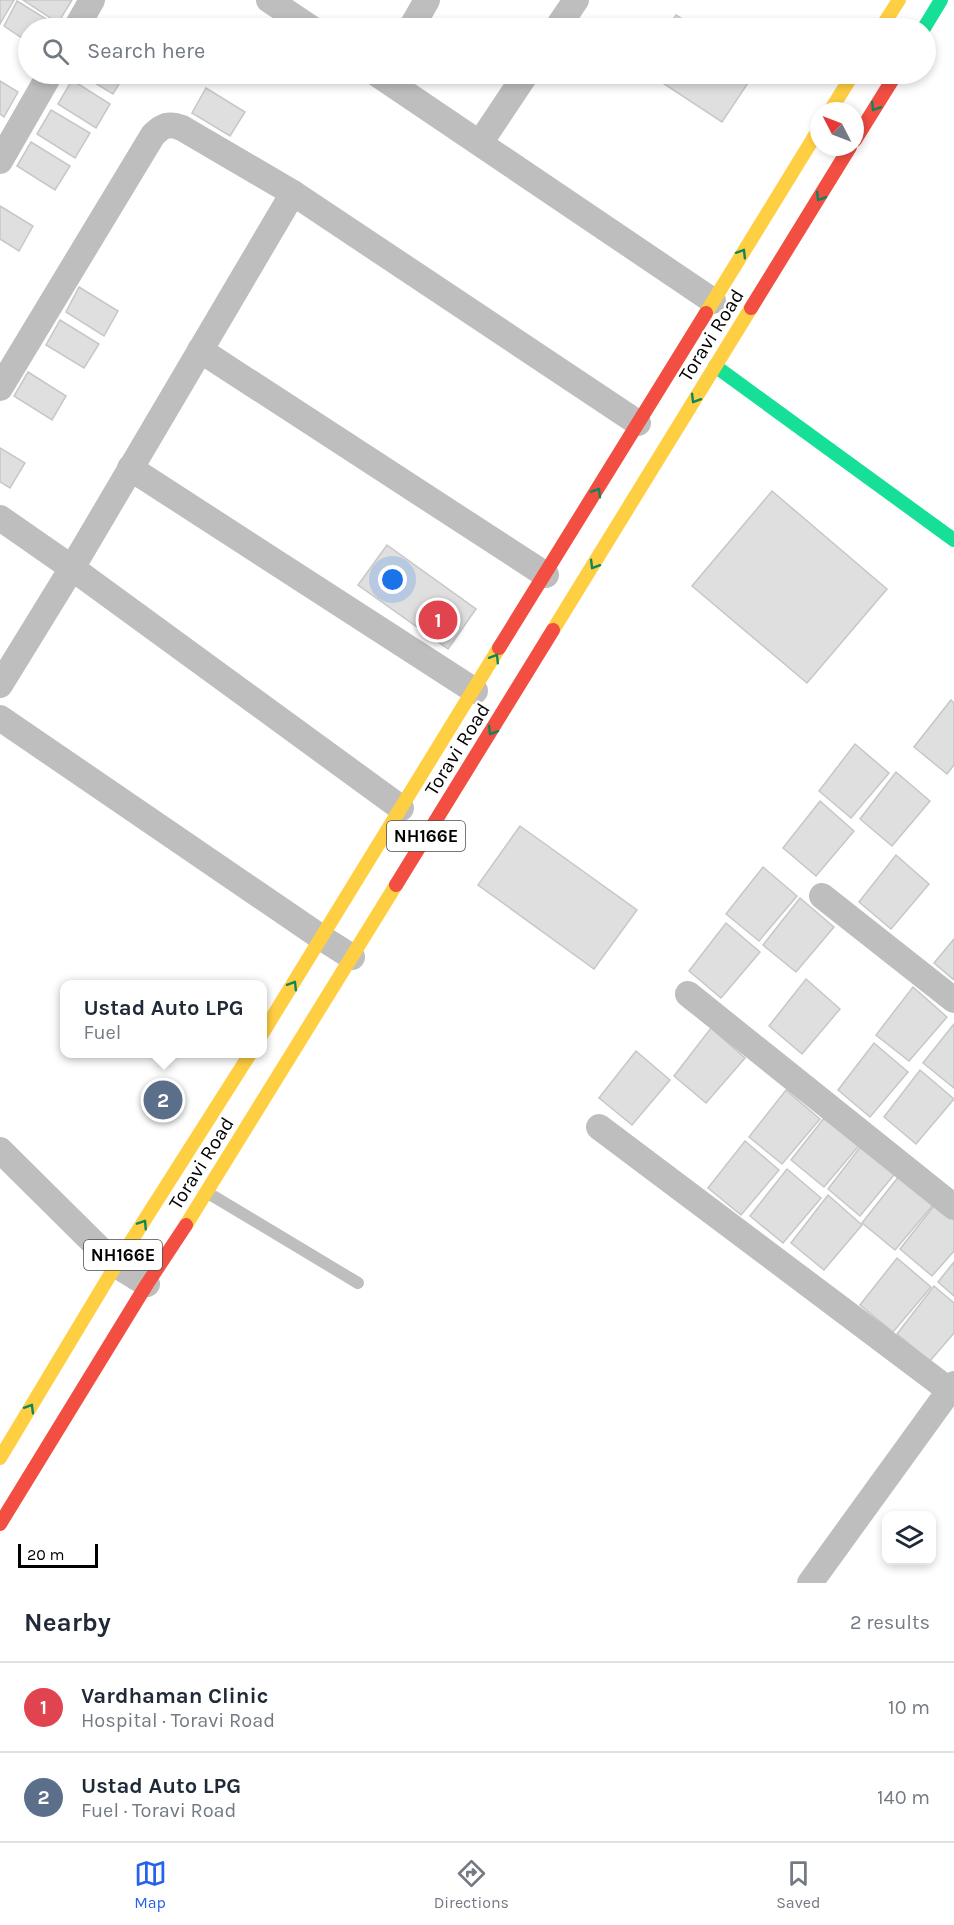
<!DOCTYPE html>
<meta charset="utf-8">
<style>
:root{--surface:#fff;--page:#f2f2f3;--text:#1f2937;--muted:#747a83;--line:#e0e1e3;--accent:#2563eb}
body{margin:0;font-family:Karla,sans-serif;background:var(--page);color:var(--text)}
.controls{position:absolute;right:18px;bottom:18px;display:grid;overflow:hidden;border-radius:12px;box-shadow:0 3px 9px #0003}
.controls button{width:54px;height:54px;display:grid;place-items:center;padding:0;border:0;border-bottom:2px solid var(--line);background:var(--surface);color:var(--text);font:30px sans-serif}
.compass{position:absolute;left:810px;top:102px;width:54px;height:54px;border-radius:50%;background:var(--surface);box-shadow:0 3px 9px #0003;rotate:312deg}
.scale{position:absolute;left:18px;bottom:15px;width:80px;box-sizing:border-box;padding-left:6px;border:3px solid #000;border-top:0;font-size:16px;line-height:21px;white-space:nowrap;color:#000;-webkit-text-stroke:4px #fff;paint-order:stroke}
.you{position:absolute;left:393px;top:580px;width:21px;height:21px;margin:-15px;border:4px solid #fff;border-radius:50%;background:#1a73e8;box-shadow:0 0 0 9px #1a73e833}
.badge{display:grid;place-items:center;width:39px;height:39px;border-radius:50%;background:var(--accent);color:#fff;font-size:20px;font-weight:700}
.pin{position:absolute;translate:-50% -50%;border:3px solid #fff;box-shadow:0 2px 6px #0006}
.popup{position:absolute;left:60px;top:980px;width:207px;height:78px;box-sizing:border-box;display:grid;place-content:center;border-radius:12px;background:var(--surface);filter:drop-shadow(0 2px 4px #0005);font-size:20px;white-space:nowrap;color:var(--muted)}
.popup b{font-size:22px;color:var(--text)}
.popup::after{content:'';position:absolute;left:50%;top:100%;margin-left:-12px;border:12px solid transparent;border-top-color:var(--surface)}
.list{margin:0;padding:0;list-style:none}
h2{display:flex;justify-content:space-between;align-items:center;height:78px;margin:0;padding:0 24px;font-size:26px}
h2 small{font-size:20px;font-weight:400;color:var(--muted)}
.list li{display:grid;grid-template-columns:39px 1fr auto;gap:18px;align-items:center;box-sizing:border-box;height:90px;padding:0 24px;border-top:2px solid var(--line)}
.list b{display:block;font-size:22px;white-space:nowrap}
.list p{margin:0;font-size:20px;white-space:nowrap;color:var(--muted)}
.list em{font-size:20px;font-style:normal;color:var(--muted)}
.icon{flex:none;width:33px;height:33px;fill:none;stroke:currentColor;stroke-width:2;stroke-linecap:round;stroke-linejoin:round}
.map{position:relative;flex:none;width:954px;height:1583px;overflow:hidden}
.search{position:absolute;background:var(--surface);box-shadow:0 3px 9px #0003;left:18px;right:18px;top:18px;height:66px;display:flex;align-items:center;gap:15px;box-sizing:border-box;padding:0 21px;border-radius:33px;color:var(--muted);font-size:22px}
.sheet{height:258px;background:var(--surface)}
nav{display:flex;justify-content:space-around;align-items:center;box-sizing:border-box;height:84px;border-top:2px solid var(--line);background:var(--surface);font-size:16px;color:var(--muted)}
nav a{display:grid;justify-items:center;gap:3px}
nav .on{color:var(--accent)}
.map>svg:first-child{display:block}
</style>
<div class="map">
<svg width="954" height="1583" viewBox="0 0 954 1583">
<rect width="100%" height="100%" fill="#fff"/>
<g fill="#dfdfdf" stroke="#c7c7c7" stroke-width="1.5">
<polygon points="0,0 14,0 0,24"/>
<polygon points="23,0 72,0 58,23"/>
<polygon points="17,1 56,25 54,28 28,28 28,42 4,26"/>
<polygon points="676,15 696,28 667,28"/>
<polygon points="80,74 125,74 113,94"/>
<polygon points="649,74 754,74 722,122"/>
<polygon points="72,80 110,104 96,128 58,104"/>
<polygon points="0,81 18,92 4,117 0,114"/>
<polygon points="206,88 245,112 230,136 192,113"/>
<polygon points="51,110 90,133 75,158 37,134"/>
<polygon points="31,142 70,166 55,190 17,166"/>
<polygon points="0,206 33,226 19,251 0,239"/>
<polygon points="79,287 118,311 104,336 66,312"/>
<polygon points="60,320 99,344 84,368 46,345"/>
<polygon points="28,372 66,396 52,420 14,396"/>
<polygon points="0,448 25,463 10,488 0,482"/>
<polygon points="772,491 887,589 807,683 692,586"/>
<polygon points="387,545 476,609 448,649 358,585"/>
<polygon points="951,700 954,703 954,765 947,774 914,747"/>
<polygon points="855,744 889,773 851,818 819,791"/>
<polygon points="896,772 930,801 892,846 860,819"/>
<polygon points="820,801 854,831 816,876 783,848"/>
<polygon points="520,826 637,910 594,969 478,885"/>
<polygon points="896,855 929,884 891,929 859,902"/>
<polygon points="763,867 797,896 759,941 726,914"/>
<polygon points="800,898 834,927 796,972 763,945"/>
<polygon points="726,923 760,952 721,998 689,971"/>
<polygon points="954,939 954,980 934,963"/>
<polygon points="806,979 840,1009 802,1054 769,1026"/>
<polygon points="913,987 947,1017 909,1061 876,1035"/>
<polygon points="954,1024 954,1088 923,1063"/>
<polygon points="711,1028 745,1058 706,1103 674,1076"/>
<polygon points="874,1043 908,1072 870,1117 838,1090"/>
<polygon points="636,1051 670,1080 632,1125 599,1098"/>
<polygon points="920,1070 954,1099 916,1144 884,1117"/>
<polygon points="786,1090 820,1119 782,1164 749,1137"/>
<polygon points="828,1113 862,1142 824,1187 791,1160"/>
<polygon points="745,1141 779,1170 741,1215 708,1188"/>
<polygon points="865,1141 898,1170 860,1216 828,1189"/>
<polygon points="787,1169 821,1198 783,1243 750,1216"/>
<polygon points="899,1176 933,1205 895,1250 862,1223"/>
<polygon points="828,1195 862,1225 824,1270 791,1243"/>
<polygon points="937,1202 954,1217 954,1251 932,1276 900,1249"/>
<polygon points="897,1258 931,1287 893,1332 860,1305"/>
<polygon points="954,1262 954,1296 938,1282"/>
<polygon points="934,1286 954,1303 954,1333 930,1361 897,1334"/>
</g>
<g fill="none" stroke-linecap="round" stroke-linejoin="round">
<polyline stroke="#bebebe" stroke-width="12" points="208,1193 358,1283"/>
<g stroke="#bebebe" stroke-width="26">
<polyline points="269,0 311,28"/>
<polyline points="76,28 92,0"/>
<polyline points="411,28 427,0"/>
<polyline points="557,28 576,0"/>
<polyline points="377,74 713,301"/>
<polyline points="480,143 526,74"/>
<polyline points="0,161 50,74"/>
<polyline points="200,350 546,575"/>
<path d="M0,388L153,135C163,125 169,123 182,128L293,193"/>
<polyline points="130,468 475,691"/>
<polyline points="0,518 72,568 401,808"/>
<polyline points="0,685 72,568 293,193 638,423"/>
<polyline points="0,718 322,938 352,957"/>
<polyline points="822,896 954,1000"/>
<polyline points="688,994 954,1207"/>
<polyline points="599,1127 949,1390"/>
<polyline points="0,1150 116,1265 147,1284"/>
<polyline points="810,1583 954,1384"/>
</g>
<g stroke="#16e098" stroke-width="14">
<polyline points="924,28 941,0"/>
<polyline points="715,366 954,540"/>
</g>
<g stroke="#ffcf43" stroke-width="14">
<polyline points="881,28 899,0"/>
<polyline points="830,111 853,74"/>
<polyline points="706,313 819,129"/>
<polyline points="553,630 751,308"/>
<polyline points="262,1034 499,648"/>
<polyline points="186,1225 396,885"/>
<polyline points="0,1458 116,1265 250,1054"/>
</g>
<g stroke="#f24e42" stroke-width="14">
<polyline points="855,140 896,74"/>
<polyline points="751,308 850,147"/>
<polyline points="499,648 706,313"/>
<polyline points="396,885 553,630"/>
<polyline points="0,1524 147,1284 186,1225"/>
</g>
</g>
<defs><path id="oneway-chevron" d="M-2-3.5L2.5 0L-2 3.5" fill="none" stroke-width="1.6" stroke-linecap="round" stroke-linejoin="round" transform="scale(1.5)"/></defs>
<g stroke="#0d865b">
<use href="#oneway-chevron" transform="translate(875 107) rotate(122)"/>
<use href="#oneway-chevron" transform="translate(820 197) rotate(122)"/>
<use href="#oneway-chevron" transform="translate(742 253) rotate(-58)"/>
<use href="#oneway-chevron" transform="translate(695 399) rotate(121)"/>
<use href="#oneway-chevron" transform="translate(597 492) rotate(-59)"/>
<use href="#oneway-chevron" transform="translate(594 565) rotate(121)"/>
<use href="#oneway-chevron" transform="translate(495 658) rotate(-58)"/>
<use href="#oneway-chevron" transform="translate(492 731) rotate(122)"/>
<use href="#oneway-chevron" transform="translate(293 985) rotate(-58)"/>
<use href="#oneway-chevron" transform="translate(143 1224) rotate(-57)"/>
<use href="#oneway-chevron" transform="translate(30 1408) rotate(-59)"/>
</g>
<g text-anchor="middle" stroke-width="5" stroke-linejoin="round" paint-order="stroke">
<g fill="#fff" stroke="#4c4c4c" stroke-width="1.5">
<rect x="387" y="821" width="78" height="30" rx="4.5"/>
<rect x="84" y="1240" width="78" height="30" rx="4.5"/>
</g>
<g font-size="18" font-weight="bold" fill="#000">
<text x="426" y="842">NH166E</text>
<text x="123" y="1261">NH166E</text>
</g>
<g font-size="20" fill="#000" stroke="#fff">
<text transform="translate(711 335) rotate(-58)" y="7">Toravi Road</text>
<text transform="translate(457 749) rotate(-58)" y="7">Toravi Road</text>
<text transform="translate(201 1163) rotate(-58)" y="7">Toravi Road</text>
</g>
</g>
</svg>
<div class="controls">
<button><svg class="icon" aria-label="layers" viewBox="0 0 24 24"><path d="M12 4l9 5-9 5-9-5zM3 14l9 5 9-5"/></svg></button>
</div>
<svg class="compass" viewBox="-18 -18 36 36"><path d="M0-13l5 13h-10z" fill="#e53935"/><path d="M0 13l5-13h-10z" fill="#747a83"/></svg>
<div class="scale">20 m</div>
<div class="you"></div>
<div class="pin badge" style="left:438px;top:620px;background:#e0444e">1</div>
<div class="pin badge" style="left:163px;top:1100px;background:#5c6f8a">2</div>
<div class="popup"><b>Ustad Auto LPG</b>Fuel</div>
<div class="search"><svg class="icon" aria-label="search" viewBox="0 0 24 24"><circle cx="10" cy="10" r="6"/><path d="M15 15l6 6"/></svg>Search here</div>
</div>
<section class="sheet">
<h2>Nearby<small>2 results</small></h2>
<ul class="list">
<li><span class="badge" style="background:#e0444e">1</span><div><b>Vardhaman Clinic</b><p>Hospital · Toravi Road</p></div><em>10 m</em></li>
<li><span class="badge" style="background:#5c6f8a">2</span><div><b>Ustad Auto LPG</b><p>Fuel · Toravi Road</p></div><em>140 m</em></li>
</ul>
</section>
<nav>
<a class="on"><svg class="icon" aria-label="map" viewBox="0 0 24 24"><path d="M3 6l6-2 6 2 6-2v14l-6 2-6-2-6 2zM9 4v14M15 6v14"/></svg>Map</a>
<a><svg class="icon" aria-label="directions" viewBox="0 0 24 24"><path d="M12 3l9 9-9 9-9-9zM9 14v-3h6M13 9l2 2-2 2"/></svg>Directions</a>
<a><svg class="icon" aria-label="saved" viewBox="0 0 24 24"><path d="M7 4h10v16l-5-4-5 4z"/></svg>Saved</a>
</nav>
